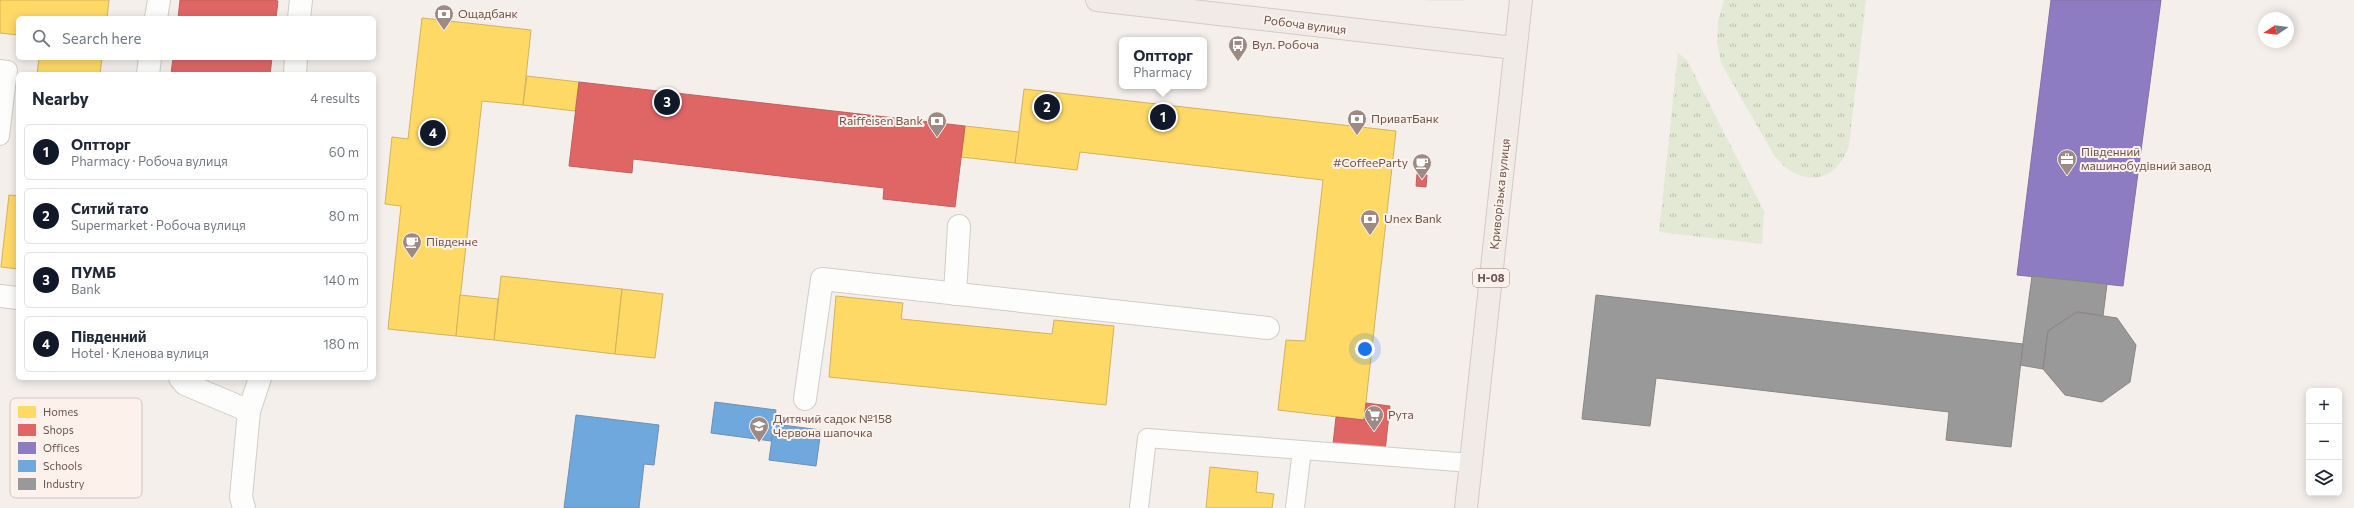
<!DOCTYPE html>
<meta charset="utf-8">
<style>
:root{--surface:#fff;--page:#f6f6f7;--text:#1f2937;--muted:#747a83;--line:#e0e1e3;--accent:#111827}
body{margin:0;font-family:Commissioner,sans-serif;background:var(--page);color:var(--text)}
.controls{position:absolute;right:12px;bottom:12px;display:grid;overflow:hidden;border-radius:6px;box-shadow:0 2px 10px #0003}
.controls button{width:36px;height:36px;display:grid;place-items:center;padding:0;border:0;border-bottom:1px solid var(--line);background:var(--surface);color:var(--text);font:20px sans-serif}
.compass{position:absolute;left:2258px;top:12px;width:36px;height:36px;border-radius:50%;background:var(--surface);box-shadow:0 2px 10px #0003;rotate:257deg}
.you{position:absolute;left:1365px;top:349px;width:14px;height:14px;margin:-10px;border:3px solid #fff;border-radius:50%;background:#1a73e8;box-shadow:0 0 0 6px #1a73e833}
.badge{display:grid;place-items:center;width:26px;height:26px;border-radius:50%;background:var(--accent);color:#fff;font-size:13px;font-weight:700}
.pin{position:absolute;translate:-50% -50%;border:2px solid #fff;box-shadow:0 1px 4px #0006}
.popup{position:absolute;left:1119px;top:37px;width:88px;height:52px;box-sizing:border-box;display:grid;place-content:center;border-radius:6px;background:var(--surface);filter:drop-shadow(0 1px 3px #0005);font-size:13px;white-space:nowrap;color:var(--muted)}
.popup b{font-size:15px;color:var(--text)}
.popup::after{content:'';position:absolute;left:50%;top:100%;margin-left:-8px;border:8px solid transparent;border-top-color:var(--surface)}
.list{margin:0;padding:0;list-style:none}
h2{display:flex;justify-content:space-between;align-items:center;height:52px;margin:0;padding:0 16px;font-size:17px}
h2 small{font-size:13px;font-weight:400;color:var(--muted)}
.list li{display:grid;grid-template-columns:26px 1fr auto;gap:12px;align-items:center;box-sizing:border-box;height:56px;margin:0 8px 8px;padding:0 8px;border:1px solid var(--line);border-radius:6px}
.list b{display:block;font-size:15px;white-space:nowrap}
.list p{margin:0;font-size:13px;white-space:nowrap;color:var(--muted)}
.list em{font-size:13px;font-style:normal;color:var(--muted)}
.icon{flex:none;width:22px;height:22px;fill:none;stroke:currentColor;stroke-width:2;stroke-linecap:round;stroke-linejoin:round}
.map{position:relative;flex:none;width:2354px;height:508px;overflow:hidden}
.search{position:absolute;background:var(--surface);box-shadow:0 2px 10px #0003;left:16px;top:16px;width:360px;height:44px;display:flex;align-items:center;gap:10px;box-sizing:border-box;padding:0 14px;border-radius:6px;color:var(--muted);font-size:15px}
.panel{position:absolute;background:var(--surface);box-shadow:0 2px 10px #0003;left:16px;top:72px;width:360px;height:308px;border-radius:6px}
.map>svg:first-child{display:block}
</style>
<div class="map">
<svg width="2354" height="508" viewBox="0 0 2354 508">
<defs>
<pattern id="grass-tufts" width="24" height="20" patternUnits="userSpaceOnUse"><rect width="24" height="20" fill="#e4e9d6"/><path d="M3 7l-1-3M5 7V3M7 7l1-3M15 17l-1-3M17 17v-4M19 17l1-3" fill="none" stroke="#bdbfb0"/></pattern>
</defs>
<rect width="100%" height="100%" fill="#f4efea"/>
<g fill="url(#grass-tufts)">
<path d="M1724,0H1866L1849,145C1836,186 1798,187 1774,155L1721,63L1717,42L1718,21Z"/>
<polygon points="1678,53 1687,60 1764,211 1762,244 1659,232"/>
</g>
<g fill="#ffd966" stroke="#d4b15f">
<polygon points="0,0 109,0 107,18 18,18 18,35 0,33"/>
<polygon points="422,18 531,30 523,105 482,101 456,336 388,329 401,206 385,204 392,137 408,139"/>
<polygon points="39,58 102,58 100,74 37,74"/>
<polygon points="527,76 579,82 575,111 523,105"/>
<polygon points="1024,89 1396,131 1364,420 1278,410 1286,340 1305,341 1323,180 1080,152 1077,170 1015,163"/>
<polygon points="965,126 1019,132 1015,163 961,157"/>
<polygon points="9,195 18,196 18,269 1,267"/>
<polygon points="501,276 622,289 615,354 494,340"/>
<polygon points="622,289 663,294 655,358 615,354"/>
<polygon points="460,295 498,299 494,340 456,336"/>
<polygon points="836,296 903,303 901,319 1052,334 1054,320 1114,326 1106,405 829,377"/>
<polygon points="1210,467 1258,472 1256,492 1274,494 1272,508 1206,508"/>
</g>
<g fill="#e06666" stroke="#be615f">
<polygon points="180,0 273,0 278,1 276,18 178,18"/>
<polygon points="173,58 272,58 270,74 171,74"/>
<polygon points="579,82 965,126 955,207 883,199 884,188 633,159 632,173 569,166"/>
<polygon points="1417,174 1427,175 1426,187 1416,186"/>
<polygon points="1366,403 1390,406 1385,451 1333,444 1336,417 1364,420"/>
</g>
<polygon fill="#8e7cc3" stroke="#8470a0" points="2051,0 2161,0 2123,286 2017,275"/>
<g fill="#6fa8dc" stroke="#6f8fb1">
<polygon points="715,402 776,410 771,441 711,433"/>
<polygon points="576,415 659,425 654,465 644,464 639,508 564,508"/>
<polygon points="774,424 821,430 816,466 769,460"/>
</g>
<g fill="#999" stroke="#8c8482">
<polygon points="2032,276 2107,284 2103,316 2077,312 2048,331 2043,369 2020,365"/>
<polygon points="1596,295 2023,344 2011,447 1946,440 1949,412 1656,378 1650,426 1582,419"/>
<polygon points="2077,312 2117,318 2136,345 2130,382 2102,402 2065,395 2043,369 2048,331"/>
</g>
<g fill="none" stroke-linecap="round" stroke-linejoin="round">
<g stroke="#d3ccc8" stroke-width="20">
<g id="service">
<polyline points="0,69 8,70 0,136"/>
<polyline points="1139,508 1147,438 1471,463"/>
<polyline points="1295,508 1302,450"/>
</g>
</g>
<g stroke="#d3ccc8" stroke-width="24">
<g id="minor">
<polyline points="156,18 159,0"/>
<polyline points="299,18 301,0"/>
<polyline points="148,74 150,58"/>
<polyline points="295,74 296,58"/>
<polyline points="955,294 959,226"/>
<polyline points="0,296 18,298"/>
<polyline points="180,378 185,384 249,411"/>
<polyline points="805,399 822,279 1268,328"/>
<polyline points="244,508 241,497 249,411 260,378"/>
</g>
</g>
<g stroke="#d3cac7" stroke-width="24">
<g id="primary">
<polyline points="1097,0 1514,48"/>
<polyline points="1466,508 1521,0"/>
</g>
</g>
<use href="#service" stroke="#fdfdfc" stroke-width="18"/>
<use href="#minor" stroke="#fdfdfc" stroke-width="22"/>
<use href="#primary" stroke="#f0ebe6" stroke-width="22"/>
<polyline stroke="#e3e1e3" stroke-width="1" points="1426,0 1465,0"/>
</g>
<defs>
<g id="bank-pin" transform="scale(1)"><path d="M0 17L-7.5 6A9.5 9.5 0 1 1 7.5 6Z" fill="#9d8a85" stroke="#fcf2eb"/><path d="M-6-4H6V4H-6ZM0-2.3a2.3 2.3 0 1 0 0 4.6a2.3 2.3 0 1 0 0-4.6Z" fill="#fff"/></g>
<g id="bus-pin" transform="scale(1)"><path d="M0 17L-7.5 6A9.5 9.5 0 1 1 7.5 6Z" fill="#9d8a85" stroke="#fcf2eb"/><path d="M-5-6H5V4H4V6H2V4H-2V6H-4V4H-5ZM-3.5-4V0h7V-4ZM-3.5 1.2v1.5H-2V1.2ZM2 1.2v1.5H3.5V1.2Z" fill="#fff"/></g>
<g id="office-pin" transform="scale(1)"><path d="M0 17L-7.5 6A9.5 9.5 0 1 1 7.5 6Z" fill="#9d8a85" stroke="#fcf2eb"/><path d="M-6-3h4V-5.5h4V-3h4V5H-6ZM-1-4.5V-3h2v-1.5ZM-6 0V1H6V0Z" fill="#fff"/></g>
<g id="cafe-pin" transform="scale(1)"><path d="M0 17L-7.5 6A9.5 9.5 0 1 1 7.5 6Z" fill="#9d8a85" stroke="#fcf2eb"/><path d="M-5.5-4.5H6V0H3Q3 3.5 0 3.5H-2.5Q-5.5 3.5-5.5 0ZM3-3.2v2h1.7v-2ZM-6 4.5H4V6H-6Z" fill="#fff"/></g>
<g id="supermarket-pin" transform="scale(1)"><path d="M0 17L-7.5 6A9.5 9.5 0 1 1 7.5 6Z" fill="#9d8a85" stroke="#fcf2eb"/><path d="M-6-5.5h2.5l.6 2H6L4.5 2H-2.5L-4.4-4H-6ZM-1.5 3.2a1.3 1.3 0 1 0 .1 0ZM3 3.2a1.3 1.3 0 1 0 .1 0Z" fill="#fff"/></g>
<g id="school-pin" transform="scale(1)"><path d="M0 17L-7.5 6A9.5 9.5 0 1 1 7.5 6Z" fill="#9d8a85" stroke="#fcf2eb"/><path d="M0-5L7-2L0 1L-7-2ZM-4 1L0 2.5L4 1V4Q0 6-4 4Z" fill="#fff"/></g>
</defs>
<g fill-rule="evenodd">
<use href="#bank-pin" x="444" y="14"/>
<use href="#bus-pin" x="1238" y="45"/>
<use href="#bank-pin" x="1357" y="119"/>
<use href="#bank-pin" x="937" y="121"/>
<use href="#office-pin" x="2067" y="159"/>
<use href="#cafe-pin" x="1422" y="163"/>
<use href="#bank-pin" x="1370" y="219"/>
<use href="#cafe-pin" x="412" y="242"/>
<use href="#supermarket-pin" x="1374" y="415"/>
<use href="#school-pin" x="759" y="426"/>
</g>
<g text-anchor="middle" stroke-width="4" stroke-linejoin="round" paint-order="stroke">
<rect fill="#fcf2eb" stroke="#99837d" stroke-width="1" x="1473" y="269" width="36" height="18" rx="3"/>
<g font-size="11" font-weight="bold" fill="#6e544e">
<text x="1491" y="282">Н-08</text>
</g>
<g font-size="12" fill="#6e544e" stroke="#fcf2eb" text-anchor="start">
<text x="458" y="18">Ощадбанк</text>
<text x="1252" y="49">Вул. Робоча</text>
<text x="1371" y="123">ПриватБанк</text>
<text x="923" y="125" text-anchor="end">Raiffeisen Bank</text>
<text x="2081" y="156">Південний<tspan x="2081" dy="14">машинобудівний завод</tspan></text>
<text x="1408" y="167" text-anchor="end">#CoffeeParty</text>
<text x="1384" y="223">Unex Bank</text>
<text x="426" y="246">Південне</text>
<text x="1388" y="419">Рута</text>
<text x="773" y="423">Дитячий садок №158<tspan x="773" dy="14">Червона шапочка</tspan></text>
</g>
<g font-size="12" fill="#6e544e" stroke="#fcf2eb">
<text transform="translate(1305 25) rotate(7)" y="4">Робоча вулиця</text>
<text transform="translate(1500 194) rotate(-84)" y="4">Криворізька вулиця</text>
</g>
</g>
<rect x="10" y="398" width="132" height="100" rx="6" fill="#fcf2eb" stroke="#d1c3bc" stroke-width="1"/>
<rect x="18" y="406" width="18" height="12" fill="#ffd966"/>
<rect x="18" y="424" width="18" height="12" fill="#e06666"/>
<rect x="18" y="442" width="18" height="12" fill="#8e7cc3"/>
<rect x="18" y="460" width="18" height="12" fill="#6fa8dc"/>
<rect x="18" y="478" width="18" height="12" fill="#999"/>
<g font-size="11" fill="#6e544e">
<text x="43" y="416">Homes</text>
<text x="43" y="434">Shops</text>
<text x="43" y="452">Offices</text>
<text x="43" y="470">Schools</text>
<text x="43" y="488">Industry</text>
</g>
</svg>
<div class="controls">
<button>+</button>
<button>−</button>
<button><svg class="icon" aria-label="layers" viewBox="0 0 24 24"><path d="M12 4l9 5-9 5-9-5zM3 14l9 5 9-5"/></svg></button>
</div>
<svg class="compass" viewBox="-18 -18 36 36"><path d="M0-13l5 13h-10z" fill="#e53935"/><path d="M0 13l5-13h-10z" fill="#747a83"/></svg>
<div class="you"></div>
<div class="pin badge" style="left:1163px;top:117px">1</div>
<div class="popup"><b>Оптторг</b>Pharmacy</div>
<div class="pin badge" style="left:1047px;top:107px">2</div>
<div class="pin badge" style="left:667px;top:102px">3</div>
<div class="pin badge" style="left:433px;top:133px">4</div>
<div class="search"><svg class="icon" aria-label="search" viewBox="0 0 24 24"><circle cx="10" cy="10" r="6"/><path d="M15 15l6 6"/></svg>Search here</div>
<section class="panel">
<h2>Nearby<small>4 results</small></h2>
<ul class="list">
<li><span class="badge">1</span><div><b>Оптторг</b><p>Pharmacy · Робоча вулиця</p></div><em>60 m</em></li>
<li><span class="badge">2</span><div><b>Ситий тато</b><p>Supermarket · Робоча вулиця</p></div><em>80 m</em></li>
<li><span class="badge">3</span><div><b>ПУМБ</b><p>Bank</p></div><em>140 m</em></li>
<li><span class="badge">4</span><div><b>Південний</b><p>Hotel · Кленова вулиця</p></div><em>180 m</em></li>
</ul>
</section>
</div>
